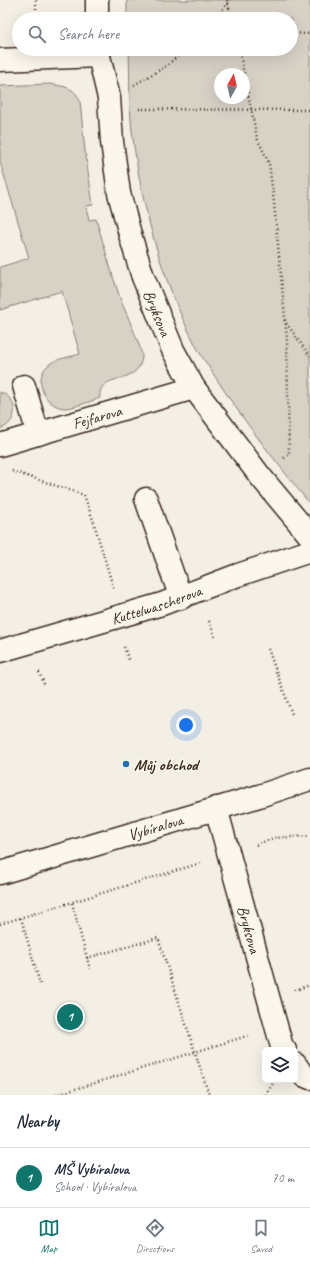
<!DOCTYPE html>
<meta charset="utf-8">
<style>
:root{--surface:#fff;--page:#f6f6f7;--text:#1f2937;--muted:#747a83;--line:#e0e1e3;--accent:#0f766e}
body{margin:0;font-family:Caveat,sans-serif;background:var(--page);color:var(--text)}
.controls{position:absolute;right:12px;bottom:12px;display:grid;overflow:hidden;border-radius:6px;box-shadow:0 4px 16px #0002}
.controls button{width:36px;height:36px;display:grid;place-items:center;padding:0;border:0;border-bottom:1px solid var(--line);background:var(--surface);color:var(--text);font:20px sans-serif}
.compass{position:absolute;left:214px;top:68px;width:36px;height:36px;border-radius:50%;background:var(--surface);box-shadow:0 4px 16px #0002;rotate:8deg}
.you{position:absolute;left:186px;top:725px;width:14px;height:14px;margin:-10px;border:3px solid #fff;border-radius:50%;background:#1a73e8;box-shadow:0 0 0 6px #1a73e833}
.badge{display:grid;place-items:center;width:26px;height:26px;border-radius:50%;background:var(--accent);color:#fff;font-size:13px;font-weight:700}
.pin{position:absolute;translate:-50% -50%;border:2px solid #fff;box-shadow:0 1px 4px #0006}
.list{margin:0;padding:0;list-style:none}
h2{display:flex;justify-content:space-between;align-items:center;height:52px;margin:0;padding:0 16px;font-size:17px}
h2 small{font-size:13px;font-weight:400;color:var(--muted)}
.list li{display:grid;grid-template-columns:26px 1fr auto;gap:12px;align-items:center;box-sizing:border-box;height:60px;padding:0 16px;border-top:1px solid var(--line)}
.list b{display:block;font-size:15px;white-space:nowrap}
.list p{margin:0;font-size:13px;white-space:nowrap;color:var(--muted)}
.list em{font-size:13px;font-style:normal;color:var(--muted)}
.icon{flex:none;width:22px;height:22px;fill:none;stroke:currentColor;stroke-width:2;stroke-linecap:round;stroke-linejoin:round}
.map{position:relative;flex:none;width:310px;height:1095px;overflow:hidden}
.search{position:absolute;background:var(--surface);box-shadow:0 4px 16px #0002;left:12px;right:12px;top:12px;height:44px;display:flex;align-items:center;gap:10px;box-sizing:border-box;padding:0 14px;border-radius:22px;color:var(--muted);font-size:15px}
.sheet{height:112px;background:var(--surface)}
nav{display:flex;justify-content:space-around;align-items:center;box-sizing:border-box;height:56px;border-top:1px solid var(--line);background:var(--surface);font-size:11px;color:var(--muted)}
nav a{display:grid;justify-items:center;gap:2px}
nav .on{color:var(--accent)}
.map>svg:first-child{display:block}
</style>
<div class="map">
<svg width="310" height="1095" viewBox="0 0 310 1095">
<rect width="100%" height="100%" fill="#f3efe4"/>
<filter id="ink" filterUnits="userSpaceOnUse"><feTurbulence type="fractalNoise" baseFrequency=".025" numOctaves="2"/><feDisplacementMap in="SourceGraphic" scale="8" xChannelSelector="R" yChannelSelector="G"/><feConvolveMatrix kernelMatrix="1 2 1 2 8 2 1 2 1" color-interpolation-filters="sRGB"/></filter>
<g filter="url(#ink)">
<g fill="#d8d1c6" stroke="#8a7e72" fill-rule="evenodd">
<path d="M127,0H310V504C277,463 244,422 216,378C209,367 201,356 195,344C161,278 141,205 132,131C129,104 130,76 129,49H291V19H127ZM220,74H244V98H220Z"/>
<path d="M50,84C64,87 74,86 80,101L85,151L93,205L86,206L89,220L96,219C104,245 111,272 120,298C124,309 143,349 142,358C138,387 97,371 100,398C91,401 74,408 65,408C43,407 31,376 51,363C59,358 71,357 80,354L62,291L0,310V267L29,258L0,162V86Z"/>
<path d="M0,392C19,398 19,423 0,429Z"/>
</g>
<g fill="none" stroke-linecap="round" stroke-linejoin="round">
<g stroke="#3b2a1e" stroke-width="25">
<g id="minor">
<polyline points="97,0 97,19"/>
<path id="s1" d="M99,49V56L109,98L112,142L119,193L131,238L143,277L173,350L194,388L260,476L310,536"/>
<polyline points="0,60 99,56"/>
<polyline points="24,386 38,434"/>
<path id="s2" d="M0,445L194,388"/>
<polyline points="146,499 181,598"/>
<path id="s3" d="M0,651L162,604L238,575L310,551"/>
<path id="s4" d="M216,808L282,1047L285,1050"/>
<path id="s5" d="M0,873L259,796L310,779"/>
<polyline points="295,1064 303,1075 310,1078"/>
</g>
</g>
<g stroke="#3b2a1e" stroke-width="2.5" stroke-dasharray="1 3" stroke-linecap="butt">
<polyline points="36,0 36,19"/>
<polyline points="227,0 232,19"/>
<polyline points="215,19 230,0"/>
<polyline points="291,33 310,34"/>
<polyline points="189,49 194,52 204,49"/>
<polyline points="239,49 257,138 269,163 274,203 287,339 289,454 283,459"/>
<polyline points="134,85 165,67 186,49"/>
<polyline points="139,109 310,110"/>
<polyline points="284,320 310,356"/>
<polyline points="12,471 84,495 93,520 114,590"/>
<polyline points="209,621 215,637"/>
<polyline points="124,647 129,661"/>
<polyline points="268,649 292,714"/>
<polyline points="39,672 45,686"/>
<polyline points="256,845 273,838 310,836"/>
<polyline points="72,903 90,969"/>
<polyline points="21,918 40,984"/>
<polyline points="0,924 201,863"/>
<polyline points="87,958 158,938 209,1095"/>
<polyline points="295,990 310,985"/>
<polyline points="56,1095 250,1035"/>
<polyline points="266,1095 267,1092 274,1082"/>
</g>
<use href="#minor" stroke="#fbf7ec" stroke-width="22"/>
</g>
</g>
<circle fill="#1f6fb2" stroke="#fbf7ec" stroke-width="1.5" cx="126" cy="764" r="4"/>
<g text-anchor="middle" stroke-width="3" stroke-linejoin="round" paint-order="stroke">
<g font-size="16" fill="#3b2a1e" stroke="#fbf7ec">
<text dy="6" stroke="none"><textPath href="#s1" startOffset="272">Bryksova</textPath></text>
<text dy="6" stroke="none"><textPath href="#s2" startOffset="101">Fejfarova</textPath></text>
<text dy="6" stroke="none"><textPath href="#s3" startOffset="163">Kuttelwascherova</textPath></text>
<text dy="6" stroke="none"><textPath href="#s5" startOffset="162">Vybíralova</textPath></text>
<text dy="6" stroke="none"><textPath href="#s4" startOffset="126">Bryksova</textPath></text>
</g>
<g font-size="16" font-weight="bold" fill="#3b2a1e" stroke="#fbf7ec" text-anchor="start">
<text x="134" y="770">Můj obchod</text>
</g>
</g>
</svg>
<div class="controls">
<button><svg class="icon" aria-label="layers" viewBox="0 0 24 24"><path d="M12 4l9 5-9 5-9-5zM3 14l9 5 9-5"/></svg></button>
</div>
<svg class="compass" viewBox="-18 -18 36 36"><path d="M0-13l5 13h-10z" fill="#e53935"/><path d="M0 13l5-13h-10z" fill="#747a83"/></svg>
<div class="you"></div>
<div class="pin badge" style="left:70px;top:1017px">1</div>
<div class="search"><svg class="icon" aria-label="search" viewBox="0 0 24 24"><circle cx="10" cy="10" r="6"/><path d="M15 15l6 6"/></svg>Search here</div>
</div>
<section class="sheet">
<h2>Nearby<small></small></h2>
<ul class="list">
<li><span class="badge">1</span><div><b>MŠ Vybíralova</b><p>School · Vybíralova</p></div><em>70 m</em></li>
</ul>
</section>
<nav>
<a class="on"><svg class="icon" aria-label="map" viewBox="0 0 24 24"><path d="M3 6l6-2 6 2 6-2v14l-6 2-6-2-6 2zM9 4v14M15 6v14"/></svg>Map</a>
<a><svg class="icon" aria-label="directions" viewBox="0 0 24 24"><path d="M12 3l9 9-9 9-9-9zM9 14v-3h6M13 9l2 2-2 2"/></svg>Directions</a>
<a><svg class="icon" aria-label="saved" viewBox="0 0 24 24"><path d="M7 4h10v16l-5-4-5 4z"/></svg>Saved</a>
</nav>
